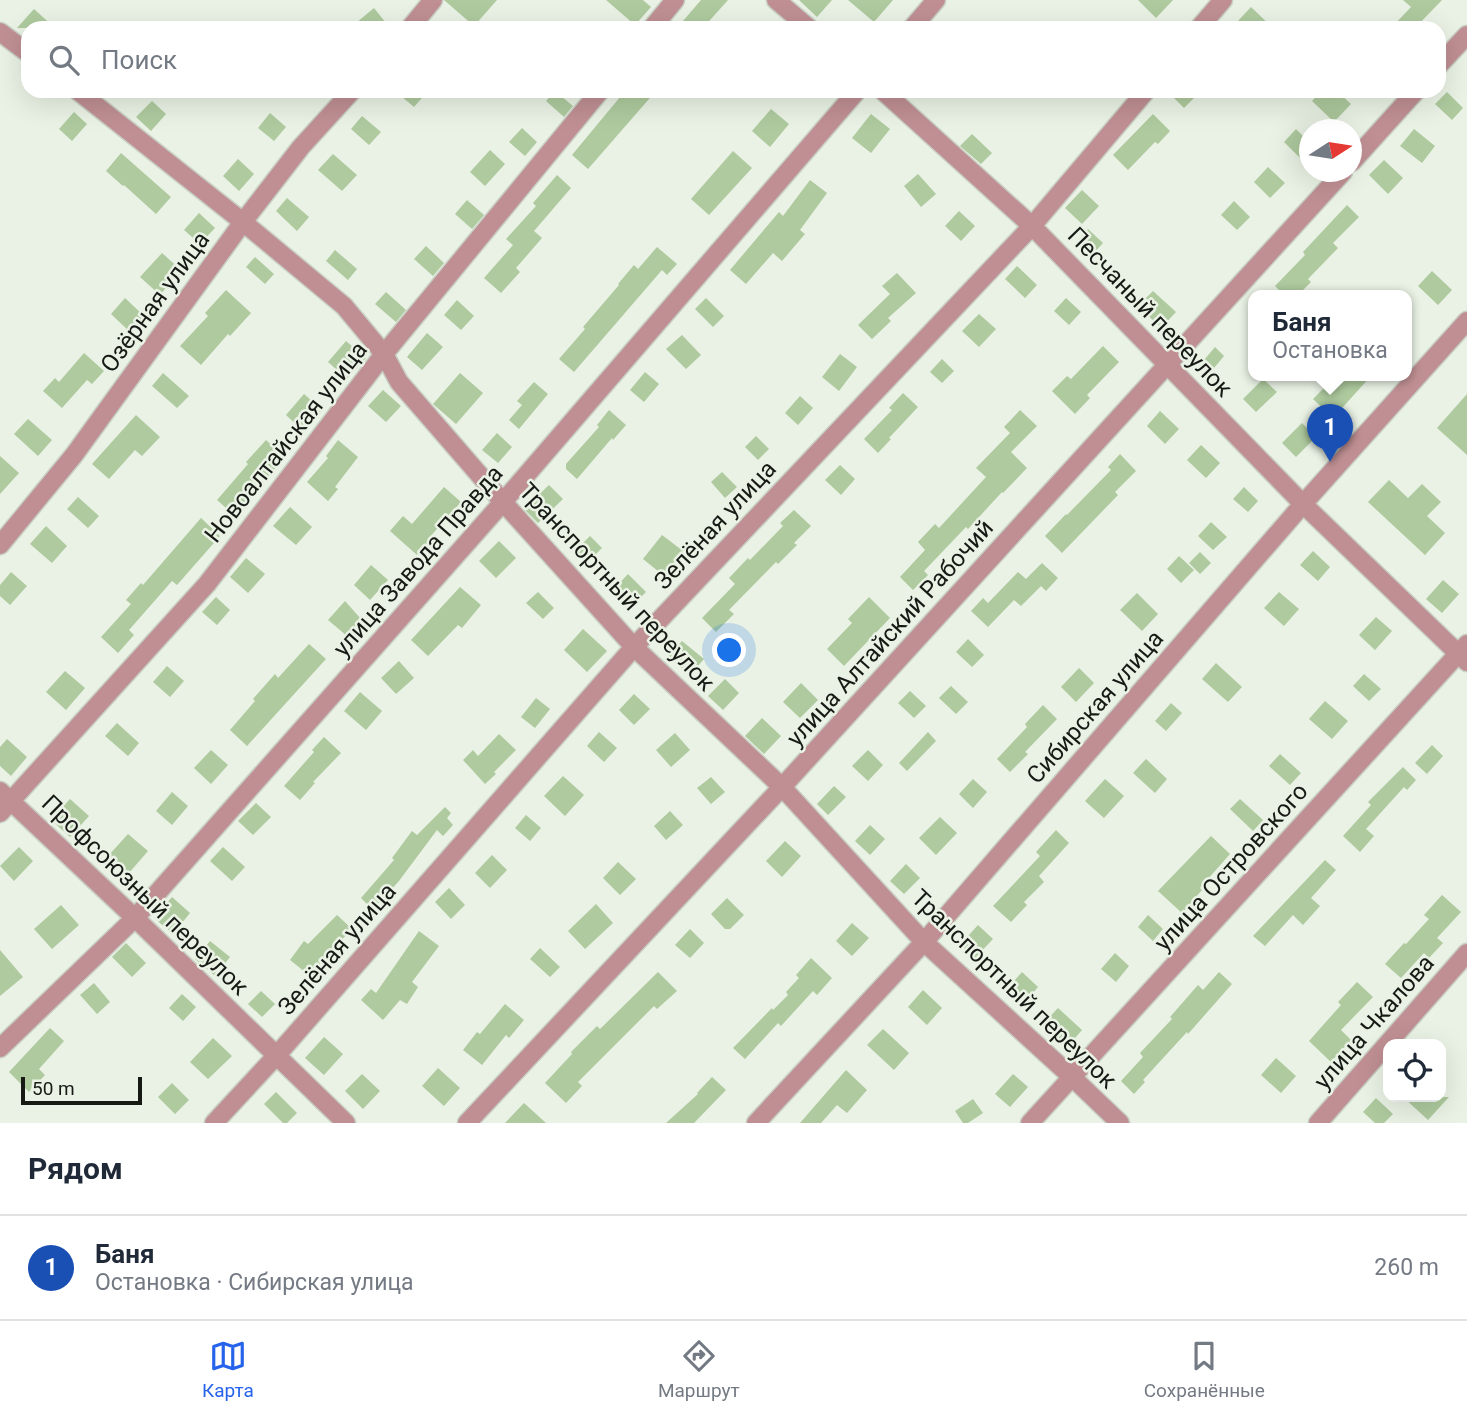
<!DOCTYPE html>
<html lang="ru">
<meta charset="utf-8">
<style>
:root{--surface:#fff;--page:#f6f6f7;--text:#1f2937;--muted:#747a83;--line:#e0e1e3;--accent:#2563eb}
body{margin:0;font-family:Roboto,sans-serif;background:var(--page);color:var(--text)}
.controls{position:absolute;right:21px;bottom:21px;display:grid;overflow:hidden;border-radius:14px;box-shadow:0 7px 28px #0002}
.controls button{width:63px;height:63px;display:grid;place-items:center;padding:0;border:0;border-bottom:2px solid var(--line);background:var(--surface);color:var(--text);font:35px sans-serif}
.compass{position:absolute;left:1299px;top:119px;width:63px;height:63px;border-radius:50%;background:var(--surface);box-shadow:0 7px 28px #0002;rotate:78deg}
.scale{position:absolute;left:21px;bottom:18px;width:121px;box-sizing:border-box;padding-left:7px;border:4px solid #161914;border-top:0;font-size:19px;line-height:24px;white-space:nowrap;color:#161914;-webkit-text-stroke:5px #eaf2e5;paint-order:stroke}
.you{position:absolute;left:730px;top:651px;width:24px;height:24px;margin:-18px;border:5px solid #fff;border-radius:50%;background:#1a73e8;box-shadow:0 0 0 10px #1a73e833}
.badge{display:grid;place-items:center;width:46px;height:46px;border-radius:50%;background:var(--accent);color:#fff;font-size:23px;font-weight:700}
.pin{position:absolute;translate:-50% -58px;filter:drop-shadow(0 2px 4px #0008)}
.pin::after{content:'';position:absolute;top:37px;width:24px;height:21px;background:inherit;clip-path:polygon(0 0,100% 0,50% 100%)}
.popup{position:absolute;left:1248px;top:290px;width:164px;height:91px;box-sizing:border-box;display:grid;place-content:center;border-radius:14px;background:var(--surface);filter:drop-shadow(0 2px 5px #0005);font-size:23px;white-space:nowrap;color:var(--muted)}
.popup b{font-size:26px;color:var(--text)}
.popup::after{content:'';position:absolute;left:50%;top:100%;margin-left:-14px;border:14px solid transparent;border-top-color:var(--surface)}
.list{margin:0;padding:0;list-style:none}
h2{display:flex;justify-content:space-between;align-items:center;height:91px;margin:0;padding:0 28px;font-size:30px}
h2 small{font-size:23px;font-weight:400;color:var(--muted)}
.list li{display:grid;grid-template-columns:46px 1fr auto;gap:21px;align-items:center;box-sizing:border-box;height:105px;padding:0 28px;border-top:2px solid var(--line)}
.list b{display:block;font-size:26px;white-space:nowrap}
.list p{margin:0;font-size:23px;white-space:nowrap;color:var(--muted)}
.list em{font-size:23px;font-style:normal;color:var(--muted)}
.icon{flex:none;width:38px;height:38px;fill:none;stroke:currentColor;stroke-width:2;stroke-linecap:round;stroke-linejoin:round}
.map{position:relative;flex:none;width:1467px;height:1123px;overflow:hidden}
.search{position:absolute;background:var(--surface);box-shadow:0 7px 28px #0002;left:21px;right:21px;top:21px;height:77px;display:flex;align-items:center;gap:18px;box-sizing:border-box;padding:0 24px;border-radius:21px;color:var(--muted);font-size:26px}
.sheet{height:196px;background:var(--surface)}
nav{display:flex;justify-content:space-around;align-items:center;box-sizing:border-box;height:98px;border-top:2px solid var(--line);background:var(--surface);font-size:19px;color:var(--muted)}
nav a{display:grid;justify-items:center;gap:4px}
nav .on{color:var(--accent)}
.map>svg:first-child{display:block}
</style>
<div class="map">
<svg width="1467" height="1123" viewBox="0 0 1467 1123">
<rect width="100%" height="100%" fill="#eaf2e5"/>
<g fill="#aeca9e">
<polygon points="444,0 497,0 474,26"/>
<polygon points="606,0 643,0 651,7 635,25"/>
<polygon points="701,0 728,0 703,28 677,28"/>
<polygon points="799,0 832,0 817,17"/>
<polygon points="848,0 893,0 874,22"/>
<polygon points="1138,0 1173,0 1156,18"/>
<polygon points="1403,0 1442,0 1415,28 1391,28 1411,7"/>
<polygon points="1251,7 1273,28 1243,28 1237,22"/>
<polygon points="374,8 390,28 350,28"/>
<polygon points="34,9 55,28 17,28"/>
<polygon points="395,91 428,91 414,107"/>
<polygon points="555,91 573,106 564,117 546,101"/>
<polygon points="625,91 656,91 588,169 572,155"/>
<polygon points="1167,91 1201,91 1184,108"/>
<polygon points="1321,91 1337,91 1351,104 1334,122 1312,101"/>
<polygon points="1447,92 1463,108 1452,120 1435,104"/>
<polygon points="152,101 166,114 151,131 136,117"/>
<polygon points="771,109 789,124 770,147 752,131"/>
<polygon points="74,112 87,124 72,141 59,129"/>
<polygon points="270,113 286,127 274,141 258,128"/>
<polygon points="871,114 890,129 871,153 852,138"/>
<polygon points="1153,114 1170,131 1158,144 1155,142 1128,170 1113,155"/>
<polygon points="362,116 381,132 369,145 351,129"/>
<polygon points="522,128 537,142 525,156 509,142"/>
<polygon points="1296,129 1310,143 1310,148 1300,158 1284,142"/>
<polygon points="1414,129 1435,146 1422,163 1400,146"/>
<polygon points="972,134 992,153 981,164 960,146"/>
<polygon points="490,150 505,164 485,186 470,172"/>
<polygon points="733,151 752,168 709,215 691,199"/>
<polygon points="121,153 171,197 156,214 124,185 123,186 106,171"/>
<polygon points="333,154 357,175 342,191 318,170"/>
<polygon points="238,159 254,174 239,191 223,176"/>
<polygon points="1384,160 1403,178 1388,194 1369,175"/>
<polygon points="1268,167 1285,183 1270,198 1254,182"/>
<polygon points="918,174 936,194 921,207 904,186"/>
<polygon points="557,175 571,188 534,231 542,238 516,268 520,272 501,293 484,278 513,245 506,239 536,206 533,203"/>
<polygon points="810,180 827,193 800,230 805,234 782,261 773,253 746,284 730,270 779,212 783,216"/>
<polygon points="1082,190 1099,206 1082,224 1065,208"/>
<polygon points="287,198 309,217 297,231 276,211"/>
<polygon points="467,200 484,215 472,229 455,214"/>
<polygon points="1234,201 1250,217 1237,230 1221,215"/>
<polygon points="1347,205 1359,217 1333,243 1338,248 1308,279 1311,282 1297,296 1285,296 1275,286 1305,255 1303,252"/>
<polygon points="959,211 975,226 961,241 945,226"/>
<polygon points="199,213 215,228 200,244 184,230"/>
<polygon points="1088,229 1103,243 1092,255 1077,241"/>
<polygon points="426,246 444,263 433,276 414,259"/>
<polygon points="657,247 677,264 667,275 662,270 574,372 559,359 585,329 583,327 619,285 618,284 634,265 638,269"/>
<polygon points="335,250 357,269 348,280 326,261"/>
<polygon points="162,253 181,270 160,295 140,277"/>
<polygon points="255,257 274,274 265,284 246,267"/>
<polygon points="1017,266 1037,285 1025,298 1005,279"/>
<polygon points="1432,271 1452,290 1438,305 1418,286"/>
<polygon points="897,273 916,293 888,318 891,321 872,339 858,325 890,294 882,286"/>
<polygon points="226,290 251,313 230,336 228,334 201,365 180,346 208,316 205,313"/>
<polygon points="1153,291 1176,312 1161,328 1138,306"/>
<polygon points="386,292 406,310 396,322 375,304"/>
<polygon points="125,298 144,316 130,332 111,314"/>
<polygon points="706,298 724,316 713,327 695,309"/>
<polygon points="1066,298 1081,312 1069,325 1054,311"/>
<polygon points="457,300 474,316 461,330 444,315"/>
<polygon points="979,314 996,329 979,347 962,331"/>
<polygon points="427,333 443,347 422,370 407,357"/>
<polygon points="682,335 701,355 686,369 666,349"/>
<polygon points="346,341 366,358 347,379 328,362"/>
<polygon points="1103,346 1119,362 1087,395 1090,398 1075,414 1052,391 1067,376 1071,379"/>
<polygon points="1215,347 1224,356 1214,368 1204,360"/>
<polygon points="84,353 104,371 92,384 87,380 62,408 43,391 55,378 59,382"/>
<polygon points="840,354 857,367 839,391 822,377"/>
<polygon points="942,359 954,371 942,383 930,372"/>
<polygon points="645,372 659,384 644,402 630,390"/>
<polygon points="163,373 189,396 177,408 152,386"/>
<polygon points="460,373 483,393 456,424 433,404"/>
<polygon points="1336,376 1371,376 1333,418 1313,399"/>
<polygon points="1263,379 1277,392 1256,412 1243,399"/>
<polygon points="534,382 548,394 519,429 509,420 522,405 517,401"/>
<polygon points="383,390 401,406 386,422 368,406"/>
<polygon points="903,393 918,407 889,438 891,439 878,453 864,439 892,410 889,408"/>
<polygon points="304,394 322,410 303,431 286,415"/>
<polygon points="1467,394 1467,455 1437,428"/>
<polygon points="800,396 813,408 798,425 785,413"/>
<polygon points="609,410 626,425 613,440 612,438 577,479 566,469 566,464 599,427 597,425"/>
<polygon points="1020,410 1037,426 1011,452 1027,468 1003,493 1002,492 968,529 966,527 924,571 928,575 913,590 900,577 925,550 918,542 935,524 939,528 986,477 976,468 1010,433 1004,427"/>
<polygon points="1160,411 1179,429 1165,444 1147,426"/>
<polygon points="136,415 160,437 142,456 135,450 109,479 92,464"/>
<polygon points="28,419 52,440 38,456 14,434"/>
<polygon points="1302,423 1316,437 1296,457 1282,443"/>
<polygon points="497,433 512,447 498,463 482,450"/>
<polygon points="756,436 769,449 758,460 745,447"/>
<polygon points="266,440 285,457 234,515 217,500 248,464 246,462"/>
<polygon points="338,440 358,457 335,487 338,489 328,501 307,482 328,458 326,456"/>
<polygon points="1201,445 1220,463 1206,478 1187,460"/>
<polygon points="1120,454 1136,471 1115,492 1118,495 1062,553 1045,536 1066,514 1067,515 1111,470 1108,467"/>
<polygon points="0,456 19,473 0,494"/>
<polygon points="840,465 855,479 841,495 825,480"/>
<polygon points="722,472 737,487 725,498 711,482"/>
<polygon points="1389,480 1408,498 1422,484 1441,502 1427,516 1445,533 1425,555 1368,502"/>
<polygon points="549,485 563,499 538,523 524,509"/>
<polygon points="444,487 461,502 428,539 430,540 417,555 390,531 403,516 412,524"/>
<polygon points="1244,487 1258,501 1248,512 1233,499"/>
<polygon points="78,497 99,516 88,528 67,509"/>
<polygon points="290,507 312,527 296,545 273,526"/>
<polygon points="794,510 811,526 794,543 797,545 778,564 776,562 729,610 734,614 716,632 702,618 735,584 729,578 748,558 750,560 783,526 780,523"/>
<polygon points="201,518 220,536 177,585 172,581 129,630 134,635 118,653 101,637 131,604 126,600 141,583 143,585"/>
<polygon points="1211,522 1227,537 1213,550 1198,536"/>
<polygon points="46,526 67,546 52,563 30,544"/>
<polygon points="662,535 683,551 664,576 643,559"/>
<polygon points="590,536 602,548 586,564 574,552"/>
<polygon points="499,541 516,558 496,578 479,561"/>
<polygon points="1313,551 1330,567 1318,581 1300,565"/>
<polygon points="1200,552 1211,563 1200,574 1189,563"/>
<polygon points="1179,556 1194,570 1181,583 1167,569"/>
<polygon points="246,558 265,574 248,593 230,577"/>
<polygon points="1042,563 1058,578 1046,591 1041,586 1021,606 1014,600 988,627 971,611 983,598 988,603 1018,572 1026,579"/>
<polygon points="371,565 388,580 370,600 354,585"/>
<polygon points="11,572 27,586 10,605 0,596 0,585"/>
<polygon points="628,574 646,592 631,607 613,590"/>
<polygon points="1443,580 1459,594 1442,613 1426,599"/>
<polygon points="460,587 481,605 462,628 458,625 428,656 411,640"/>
<polygon points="538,592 554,608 543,619 526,603"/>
<polygon points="1279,592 1299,609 1284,626 1264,608"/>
<polygon points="1137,593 1158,614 1142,631 1120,610"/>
<polygon points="216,597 230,610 217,625 202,612"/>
<polygon points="869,597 890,618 844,666 827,649 852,623 848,619"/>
<polygon points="345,601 361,619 347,636 328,620"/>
<polygon points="1376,617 1392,631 1375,650 1359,635"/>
<polygon points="583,629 607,651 587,672 564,650"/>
<polygon points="968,639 984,655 972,667 956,652"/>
<polygon points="682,641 704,659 690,675 668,657"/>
<polygon points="309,644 326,659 247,746 230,730 255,701 253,699 275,674 278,678"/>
<polygon points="399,661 414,678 396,694 381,678"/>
<polygon points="1216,663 1242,687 1228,702 1202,679"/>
<polygon points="167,666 184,681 170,697 153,682"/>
<polygon points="1079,668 1094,683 1076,702 1061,687"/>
<polygon points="65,671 85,688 66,710 46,692"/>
<polygon points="1364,674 1381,689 1369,701 1353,686"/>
<polygon points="725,679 739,693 723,710 708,696"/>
<polygon points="801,683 818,700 800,718 783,702"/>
<polygon points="951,686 968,702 956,714 939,698"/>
<polygon points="910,691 926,706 914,718 898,703"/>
<polygon points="360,692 382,711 366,730 344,711"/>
<polygon points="634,694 650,709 634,725 619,710"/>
<polygon points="536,698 550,709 535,728 521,717"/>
<polygon points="1325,701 1348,721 1332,739 1309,719"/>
<polygon points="1171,703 1182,713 1166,731 1155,721"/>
<polygon points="1043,705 1057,719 1025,752 1028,754 1010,772 997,759 1027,727 1025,724"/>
<polygon points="762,718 781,736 764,754 745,736"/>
<polygon points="117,723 139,743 128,756 105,736"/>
<polygon points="599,732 617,748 604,762 587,746"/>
<polygon points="928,732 936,741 907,771 899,763"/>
<polygon points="675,733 690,750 671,767 656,750"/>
<polygon points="499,734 516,750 494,772 496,774 485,784 463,760 473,750 478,756"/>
<polygon points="324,737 341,753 313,782 315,783 300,800 284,786 314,752 312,750"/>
<polygon points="7,739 27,757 11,776 0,766 0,747"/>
<polygon points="1432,745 1443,756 1427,774 1415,763"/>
<polygon points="211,750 228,765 211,784 194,768"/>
<polygon points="868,750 883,765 868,781 852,766"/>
<polygon points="1280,754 1301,773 1290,785 1269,766"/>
<polygon points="1146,759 1167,779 1155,793 1133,773"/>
<polygon points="1403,767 1416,780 1407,790 1404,787 1366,829 1374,836 1360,852 1343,836 1371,805 1368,802"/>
<polygon points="563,776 584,795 565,816 544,796"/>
<polygon points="711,777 725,792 711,804 697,788"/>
<polygon points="973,779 987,792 973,808 959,794"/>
<polygon points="1105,779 1124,796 1104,818 1085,801"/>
<polygon points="834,786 846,797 828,815 817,804"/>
<polygon points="172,792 188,806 172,825 156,811"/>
<polygon points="70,799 89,816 70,837 51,820"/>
<polygon points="1240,799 1263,820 1253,831 1230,809"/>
<polygon points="256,803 271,817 253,835 238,821"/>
<polygon points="445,807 451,813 447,818 453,825 443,836 437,830 399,881 373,910 361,898 394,860 392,858 412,831 417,835"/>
<polygon points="670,811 683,825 666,840 654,826"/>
<polygon points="526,815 541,828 530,841 515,828"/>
<polygon points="940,817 957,833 936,855 919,838"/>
<polygon points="870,825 885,839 870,855 855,841"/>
<polygon points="1056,830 1069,843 1039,876 1044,882 1024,902 1027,905 1011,922 993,906 1040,856 1036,852"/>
<polygon points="128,834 148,851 129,873 109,855"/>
<polygon points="1211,836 1230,854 1200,888 1202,890 1182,913 1158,891"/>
<polygon points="785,841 801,856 782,877 766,861"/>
<polygon points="19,847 33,861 14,881 0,866"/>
<polygon points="223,847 245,867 232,881 210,861"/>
<polygon points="492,855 507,870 490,888 475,873"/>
<polygon points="1325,860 1336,870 1311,898 1320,906 1303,925 1293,915 1265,946 1253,936"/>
<polygon points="618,862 636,879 620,895 603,878"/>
<polygon points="906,864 920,878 904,894 890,881"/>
<polygon points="449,888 465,905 451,919 435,902"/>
<polygon points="1442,895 1461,912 1437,938 1443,943 1429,958 1424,953 1401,978 1385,964 1404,943 1406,944 1429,919 1424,915"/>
<polygon points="172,897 190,913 173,934 154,918"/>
<polygon points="727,898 744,915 730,929 725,929 711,914"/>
<polygon points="596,904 613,923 585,949 568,931"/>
<polygon points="61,905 79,925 52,949 34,929"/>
<polygon points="337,915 352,929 328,954 310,976 290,960 304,941 308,944"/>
<polygon points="1148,915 1163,929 1153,941 1138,927"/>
<polygon points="852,923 869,938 852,956 836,941"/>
<polygon points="978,925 993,939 975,958 960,945"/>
<polygon points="690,929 704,943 690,958 675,945"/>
<polygon points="419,931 439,946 412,982 418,987 407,1004 400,1000 383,1020 361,1000 371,989 376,993"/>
<polygon points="210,941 230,957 215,976 195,959"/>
<polygon points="126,943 146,963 132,977 112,957"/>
<polygon points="540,948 560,967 550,977 530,959"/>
<polygon points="0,950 23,977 0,996"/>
<polygon points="1115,953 1129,966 1116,982 1101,969"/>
<polygon points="811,958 832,978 817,995 813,991 781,1026 778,1023 745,1059 733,1048 772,1008 773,1010 788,995 786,992 799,978 796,975"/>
<polygon points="658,972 677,991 657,1009 654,1006 578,1082 582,1086 566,1103 545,1083 572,1054 571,1052 597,1026 600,1029"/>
<polygon points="1022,972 1038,987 1024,1003 1008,988"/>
<polygon points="1219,972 1232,984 1188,1034 1187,1032 1143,1080 1145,1082 1134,1094 1121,1081 1143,1057 1140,1053 1172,1019 1170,1017 1198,985 1203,990"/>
<polygon points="1357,982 1373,997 1341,1030 1351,1040 1331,1062 1309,1041 1341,1005 1338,1002"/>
<polygon points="94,983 110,1002 97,1014 80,995"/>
<polygon points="923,990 942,1008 927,1025 908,1007"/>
<polygon points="261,991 275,1004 262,1017 248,1004"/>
<polygon points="182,994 196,1007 183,1021 169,1008"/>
<polygon points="505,1004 524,1020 509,1038 506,1035 482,1065 463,1050 477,1032 480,1034"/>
<polygon points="1058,1008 1082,1030 1068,1046 1043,1024"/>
<polygon points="50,1028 64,1041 39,1069 45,1075 29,1092 9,1072"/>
<polygon points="883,1029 909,1053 894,1070 867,1045"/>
<polygon points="324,1037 343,1054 324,1075 305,1058"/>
<polygon points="213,1038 232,1056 208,1079 190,1062"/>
<polygon points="1276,1058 1296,1076 1281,1093 1261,1075"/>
<polygon points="438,1068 460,1088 444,1106 422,1086"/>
<polygon points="846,1070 867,1090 847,1113 837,1105 821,1123 800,1123"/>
<polygon points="362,1074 380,1091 363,1109 345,1091"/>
<polygon points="1013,1074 1028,1087 1010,1107 995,1094"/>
<polygon points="712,1077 726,1090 694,1123 666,1123 698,1094 697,1093"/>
<polygon points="172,1083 189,1100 175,1114 158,1097"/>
<polygon points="276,1092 297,1113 287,1123 283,1123 264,1104"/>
<polygon points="1403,1097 1449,1097 1428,1120"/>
<polygon points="1376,1098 1393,1114 1384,1123 1375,1123 1363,1112"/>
<polygon points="973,1099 983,1113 968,1123 963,1123 955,1111"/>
<polygon points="524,1103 546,1123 505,1123"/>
</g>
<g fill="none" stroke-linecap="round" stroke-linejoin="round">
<g stroke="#c8cfc4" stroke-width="21">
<g id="minor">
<polyline points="776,0 809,28"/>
<polyline points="410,28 433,0"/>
<polyline points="652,28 675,0"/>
<polyline points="912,28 936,0"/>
<polyline points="1199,28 1223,0"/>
<polyline points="0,32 28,53"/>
<polyline points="1439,65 1467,35"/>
<polyline points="78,91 243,222 344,306 384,354 399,382 503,502 634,647 782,787 924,942 1073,1078 1120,1123"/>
<polyline points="883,91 1032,226 1303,504 1467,662"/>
<polyline points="1352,162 1416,91"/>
<polyline points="0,545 74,455 243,222 301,147 352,91"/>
<polyline points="0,791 135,918 346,1123"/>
<polyline points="0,813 207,584 384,354 600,91"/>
<polyline points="0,1048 135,918 503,502 857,91"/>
<polyline points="214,1123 277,1055 634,647 1032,226 1146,91"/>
<polyline points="467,1123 782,787 1343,172"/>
<polyline points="756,1123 924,942 1303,504 1467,321"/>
<polyline points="1030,1123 1467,644"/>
<polyline points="1318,1123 1467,953"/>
</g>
</g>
<use href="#minor" stroke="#bf8f93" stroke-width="18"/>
</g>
<g text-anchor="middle" stroke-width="5" stroke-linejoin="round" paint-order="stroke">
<g font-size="24" fill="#161914" stroke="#eaf2e5">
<text transform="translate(155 302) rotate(-54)" y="8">Озёрная улица</text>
<text transform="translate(1150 312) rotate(46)" y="8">Песчаный переулок</text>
<text transform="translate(286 442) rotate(-52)" y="8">Новоалтайская улица</text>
<text transform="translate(715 525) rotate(-47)" y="8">Зелёная улица</text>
<text transform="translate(418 561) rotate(-49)" y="8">улица Завода Правда</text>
<text transform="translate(617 587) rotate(47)" y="8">Транспортный переулок</text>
<text transform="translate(890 633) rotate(-48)" y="8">улица Алтайский Рабочий</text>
<text transform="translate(1095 707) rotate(-49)" y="8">Сибирская улица</text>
<text transform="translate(1231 867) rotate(-48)" y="8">улица Островского</text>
<text transform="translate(145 895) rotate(44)" y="8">Профсоюзный переулок</text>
<text transform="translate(337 949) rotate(-49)" y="8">Зелёная улица</text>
<text transform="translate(1014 989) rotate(44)" y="8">Транспортный переулок</text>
<text transform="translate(1374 1022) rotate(-49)" y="8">улица Чкалова</text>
</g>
</g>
</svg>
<div class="controls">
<button><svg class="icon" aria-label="locate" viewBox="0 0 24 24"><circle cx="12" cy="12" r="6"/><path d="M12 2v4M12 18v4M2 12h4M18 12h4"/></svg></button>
</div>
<svg class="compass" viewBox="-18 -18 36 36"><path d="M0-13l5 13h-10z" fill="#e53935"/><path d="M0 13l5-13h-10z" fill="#747a83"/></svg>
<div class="scale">50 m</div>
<div class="you"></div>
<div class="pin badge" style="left:1330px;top:462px;background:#1a4fb4">1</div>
<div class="popup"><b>Баня</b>Остановка</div>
<div class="search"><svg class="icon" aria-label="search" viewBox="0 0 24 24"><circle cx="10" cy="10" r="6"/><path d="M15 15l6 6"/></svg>Поиск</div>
</div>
<section class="sheet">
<h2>Рядом<small></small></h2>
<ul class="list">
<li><span class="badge" style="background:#1a4fb4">1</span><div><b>Баня</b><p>Остановка · Сибирская улица</p></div><em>260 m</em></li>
</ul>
</section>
<nav>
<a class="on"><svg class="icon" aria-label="map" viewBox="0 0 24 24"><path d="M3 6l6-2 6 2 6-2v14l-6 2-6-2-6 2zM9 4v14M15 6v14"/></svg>Карта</a>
<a><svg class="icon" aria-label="directions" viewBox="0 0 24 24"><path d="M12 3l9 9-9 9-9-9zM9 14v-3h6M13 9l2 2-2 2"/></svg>Маршрут</a>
<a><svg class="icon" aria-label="saved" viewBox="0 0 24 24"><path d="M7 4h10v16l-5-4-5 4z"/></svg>Сохранённые</a>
</nav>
